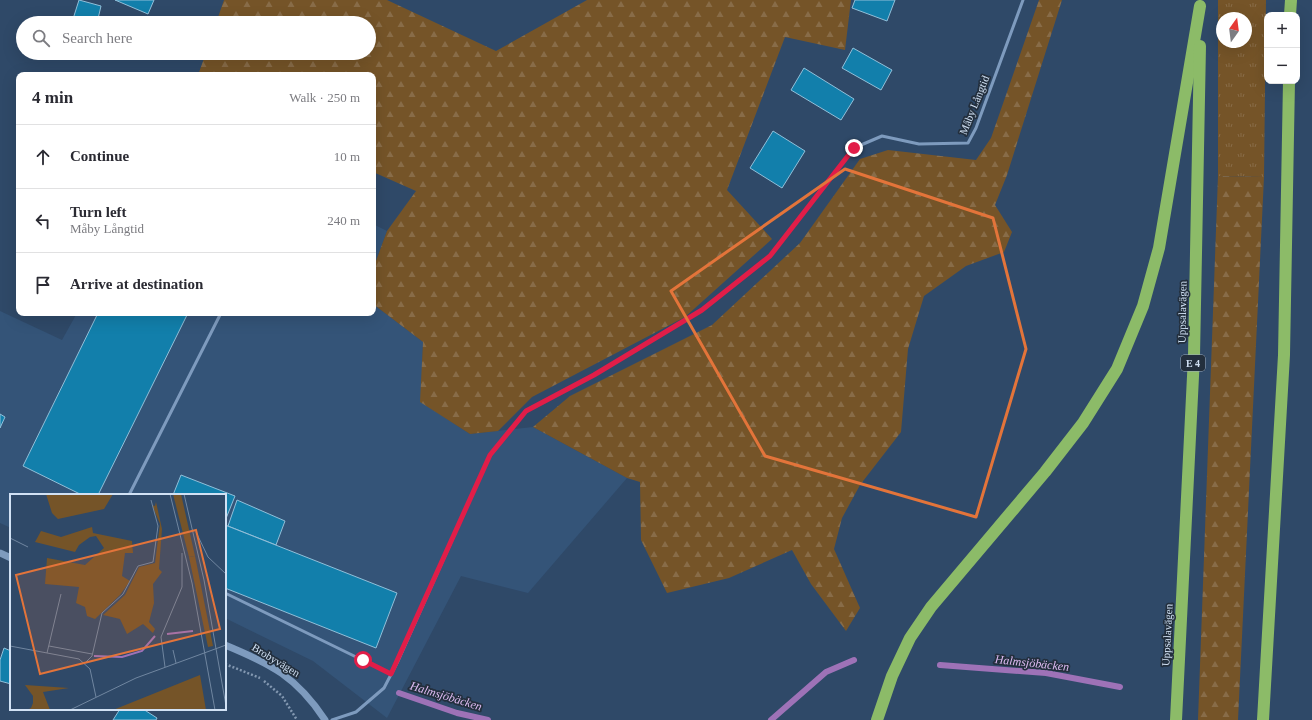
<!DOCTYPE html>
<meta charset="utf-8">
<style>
:root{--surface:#fff;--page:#f2f2f3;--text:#2b2b33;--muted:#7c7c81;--line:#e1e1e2}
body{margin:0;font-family:Georgia,serif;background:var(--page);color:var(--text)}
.controls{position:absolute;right:12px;top:12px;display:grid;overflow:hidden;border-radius:8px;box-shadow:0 4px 16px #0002}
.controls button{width:36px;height:36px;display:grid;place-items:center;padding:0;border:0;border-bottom:1px solid var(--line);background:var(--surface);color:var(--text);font:20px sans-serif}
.compass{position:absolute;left:1216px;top:12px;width:36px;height:36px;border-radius:50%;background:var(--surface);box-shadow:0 4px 16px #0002;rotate:14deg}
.stop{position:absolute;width:12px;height:12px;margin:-9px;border:3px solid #e11d48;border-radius:50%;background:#fff}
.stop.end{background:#e11d48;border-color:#fff;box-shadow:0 1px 4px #0008}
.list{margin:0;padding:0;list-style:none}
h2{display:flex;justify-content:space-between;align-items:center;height:52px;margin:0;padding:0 16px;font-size:17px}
h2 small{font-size:13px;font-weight:400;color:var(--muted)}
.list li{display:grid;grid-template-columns:26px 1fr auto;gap:12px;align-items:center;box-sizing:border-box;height:64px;padding:0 16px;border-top:1px solid var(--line)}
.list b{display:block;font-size:15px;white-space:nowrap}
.list p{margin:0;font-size:13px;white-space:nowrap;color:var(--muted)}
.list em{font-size:13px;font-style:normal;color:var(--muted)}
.icon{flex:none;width:22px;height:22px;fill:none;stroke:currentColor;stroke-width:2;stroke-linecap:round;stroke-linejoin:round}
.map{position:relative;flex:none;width:1312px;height:720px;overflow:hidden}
.search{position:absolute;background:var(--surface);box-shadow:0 4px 16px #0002;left:16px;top:16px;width:360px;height:44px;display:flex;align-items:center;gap:10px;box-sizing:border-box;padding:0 14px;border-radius:22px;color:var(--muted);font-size:15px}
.panel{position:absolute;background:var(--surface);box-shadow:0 4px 16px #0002;left:16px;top:72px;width:360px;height:244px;border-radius:8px}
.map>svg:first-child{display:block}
</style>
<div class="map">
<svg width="1312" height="720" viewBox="0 0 1312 720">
<defs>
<pattern id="grass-tufts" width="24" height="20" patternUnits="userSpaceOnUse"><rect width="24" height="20" fill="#755428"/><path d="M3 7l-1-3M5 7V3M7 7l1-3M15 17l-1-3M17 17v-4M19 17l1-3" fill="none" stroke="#886c48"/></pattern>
<pattern id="forest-firs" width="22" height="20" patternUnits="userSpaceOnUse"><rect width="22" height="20" fill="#755428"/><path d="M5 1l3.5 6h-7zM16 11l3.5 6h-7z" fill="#886c48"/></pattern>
</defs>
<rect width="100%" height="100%" fill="#2f4968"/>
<g fill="#345478">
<polygon points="373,224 387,231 373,269"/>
<polygon points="373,304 423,342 421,402 470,434 533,427 627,478 528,593 461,576 387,718 313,661 225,618 225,495 11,495 11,528 0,523 0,311 62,340 77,313 373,313"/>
</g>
<path fill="url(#grass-tufts)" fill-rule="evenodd" d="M1218,0H1266L1264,177L1218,176ZM1222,18H1246V42H1222Z"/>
<g fill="url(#forest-firs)">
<polygon points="224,0 387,0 496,51 587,0 851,0 845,50 785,37 727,190 772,239 685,317 532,397 498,431 470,434 420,402 423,342 373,304 373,269 387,231 416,191 373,172 373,75 198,75 206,53 369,53 369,23 216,23"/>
<polygon points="1039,0 1062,0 1007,175 995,205 1012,232 1004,252 966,266 924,296 908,349 901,432 860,485 842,518 834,549 860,608 846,631 811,584 792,550 729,578 667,593 641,540 640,482 627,478 533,427 570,396 712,325 800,243 860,159 888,150 976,160 991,138"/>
<polygon points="1218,176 1264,177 1238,720 1198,720"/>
</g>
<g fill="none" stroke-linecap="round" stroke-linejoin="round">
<g stroke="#9e72b7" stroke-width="6">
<polyline points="940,665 1046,673 1120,687"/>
<polyline points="399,693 457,713 488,720"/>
<polyline points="771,720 826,672 854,660"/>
</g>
</g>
<g fill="#127fab" stroke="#91bfd9">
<polygon points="79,0 101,6 97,23 84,23 73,19"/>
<polygon points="115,0 154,0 148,14"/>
<polygon points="855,0 895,0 887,21 852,8"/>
<polygon points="853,48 892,70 881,90 842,68"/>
<polygon points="804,68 854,99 841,120 791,90"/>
<polygon points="773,131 805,151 782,188 750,168"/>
<polygon points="98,313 188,313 98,495 82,495 23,466"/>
<polygon points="0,414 5,417 0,428"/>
<polygon points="181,475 235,496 225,521 225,495 173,495"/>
<polygon points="237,500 285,521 276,545 228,526"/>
<polygon points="225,525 397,593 376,648 225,588"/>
<polygon points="4,648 11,651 11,684 0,681 0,660"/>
<polygon points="120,709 143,709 157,718 156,720 113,720"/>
</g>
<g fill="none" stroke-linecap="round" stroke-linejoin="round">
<g stroke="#8398b1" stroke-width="2.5" stroke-dasharray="2 2" stroke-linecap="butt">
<polyline points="225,664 260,678"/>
<polyline points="264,681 282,696 297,720"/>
</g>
<g stroke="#7e9bbe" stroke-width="3">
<polyline points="129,495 221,313"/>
<polyline points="225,593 391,674"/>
<polyline points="332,720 356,712 384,688 398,661 490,455 526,411 594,375 702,310 770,256 854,148 882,136 919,144 968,143 976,128 1023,0"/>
</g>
<g stroke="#7e9bbe" stroke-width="7">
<polyline points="0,553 11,558"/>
<path d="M225,645C271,664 297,677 325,720"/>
</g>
<g stroke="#8cbb68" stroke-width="12">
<polyline points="1290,15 1291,0"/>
<polyline points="877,720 892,676 910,638 931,607 1045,472 1083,423 1117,369 1143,306 1159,248 1200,6"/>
<polyline points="1176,720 1194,356 1200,46"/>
<polyline points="1263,720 1284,355 1289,81"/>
</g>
</g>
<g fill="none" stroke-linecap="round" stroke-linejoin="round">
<polyline stroke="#e11d48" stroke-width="5" points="363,660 391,674 490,455 526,411 594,375 702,310 770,256 854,148"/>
</g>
<path fill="none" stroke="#e3743a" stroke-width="3" stroke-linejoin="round" d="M845,169L993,218L1026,349L976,517L765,456L671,291Z"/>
<g text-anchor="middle" stroke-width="3.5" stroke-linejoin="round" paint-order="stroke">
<rect fill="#232f3d" stroke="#9dacbd" stroke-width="1" x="1181" y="355" width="24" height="16" rx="3"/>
<g font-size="10" font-weight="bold" fill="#d1e1f4">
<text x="1193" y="367">E 4</text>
</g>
<g font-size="11" fill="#d1e1f4" stroke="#232f3d">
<text transform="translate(974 105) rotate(-68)" y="4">Måby Långtid</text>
<text transform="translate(1182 312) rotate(-89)" y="4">Uppsalavägen</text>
<text transform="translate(1167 635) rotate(-87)" y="4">Uppsalavägen</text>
<text transform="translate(276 660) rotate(31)" y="4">Brobyvägen</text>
</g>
<g font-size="12" font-style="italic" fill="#debbf2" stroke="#232f3d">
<text transform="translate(1032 663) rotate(6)" y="4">Halmsjöbäcken</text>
<text transform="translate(446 696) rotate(17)" y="4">Halmsjöbäcken</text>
</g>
</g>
<g transform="translate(10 494)">
<rect width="216" height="216" fill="#2f4968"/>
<path d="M163,0H171L185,62L179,63Z" fill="#755428"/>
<path d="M36,0H103L94,15L48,25L42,19ZM146,8L152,35L149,75L152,78L143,90L144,109L139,128L145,135L143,139L133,130L117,140L110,125L93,121L115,101L129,73L145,69L150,30L142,11L145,12ZM82,33L83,39L122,47L123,59H115L112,82L120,87L110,101L85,125L77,122L75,113L66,109L69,93L35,90L37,64L75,71L94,54L86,42L80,43L69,51L65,58L25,48L31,37L51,43ZM185,62L203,152L198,153L179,63ZM190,181L196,216H103ZM15,191L59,194L33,198L40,216H17L21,214L23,209V202Z" fill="#755428"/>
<path fill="none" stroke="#9e72b7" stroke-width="2" d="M157,140L183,137M84,162L112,163L132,157L145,142"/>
<path fill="none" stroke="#7086a0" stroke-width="1" d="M160,0L182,89L205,216M174,0L194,86L216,212M186,38L198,63L216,80M0,44L18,53M0,152L69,165L80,175L86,203M39,152L82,160M163,156L166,169M37,159L51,100M75,169L82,162L92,119L113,100L128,72L143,68L148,32L141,6M155,173L151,143L172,93V59M60,216L126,184L216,151"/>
<path fill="#e3743a" fill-opacity="0.15" stroke="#e3743a" stroke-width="2" d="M186,36L210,135L30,180L6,81Z"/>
<rect width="216" height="216" fill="none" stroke="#d1e1f4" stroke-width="2"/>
</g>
</svg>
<div class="controls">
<button>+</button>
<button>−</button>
</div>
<svg class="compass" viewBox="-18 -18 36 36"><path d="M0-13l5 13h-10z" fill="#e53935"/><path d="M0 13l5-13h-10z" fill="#7c7c81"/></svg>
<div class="stop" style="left:363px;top:660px"></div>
<div class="stop end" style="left:854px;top:148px"></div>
<div class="search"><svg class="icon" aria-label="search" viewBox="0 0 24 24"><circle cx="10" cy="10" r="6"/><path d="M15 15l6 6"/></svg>Search here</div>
<section class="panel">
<h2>4 min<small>Walk · 250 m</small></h2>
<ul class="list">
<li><svg class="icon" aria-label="ahead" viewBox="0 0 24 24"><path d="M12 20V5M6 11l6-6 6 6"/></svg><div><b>Continue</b></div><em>10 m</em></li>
<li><svg class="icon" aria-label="left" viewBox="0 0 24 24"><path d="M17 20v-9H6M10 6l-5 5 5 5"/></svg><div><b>Turn left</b><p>Måby Långtid</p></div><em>240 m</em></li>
<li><svg class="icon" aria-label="arrive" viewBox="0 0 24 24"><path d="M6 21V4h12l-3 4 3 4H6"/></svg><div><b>Arrive at destination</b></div></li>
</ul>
</section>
</div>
